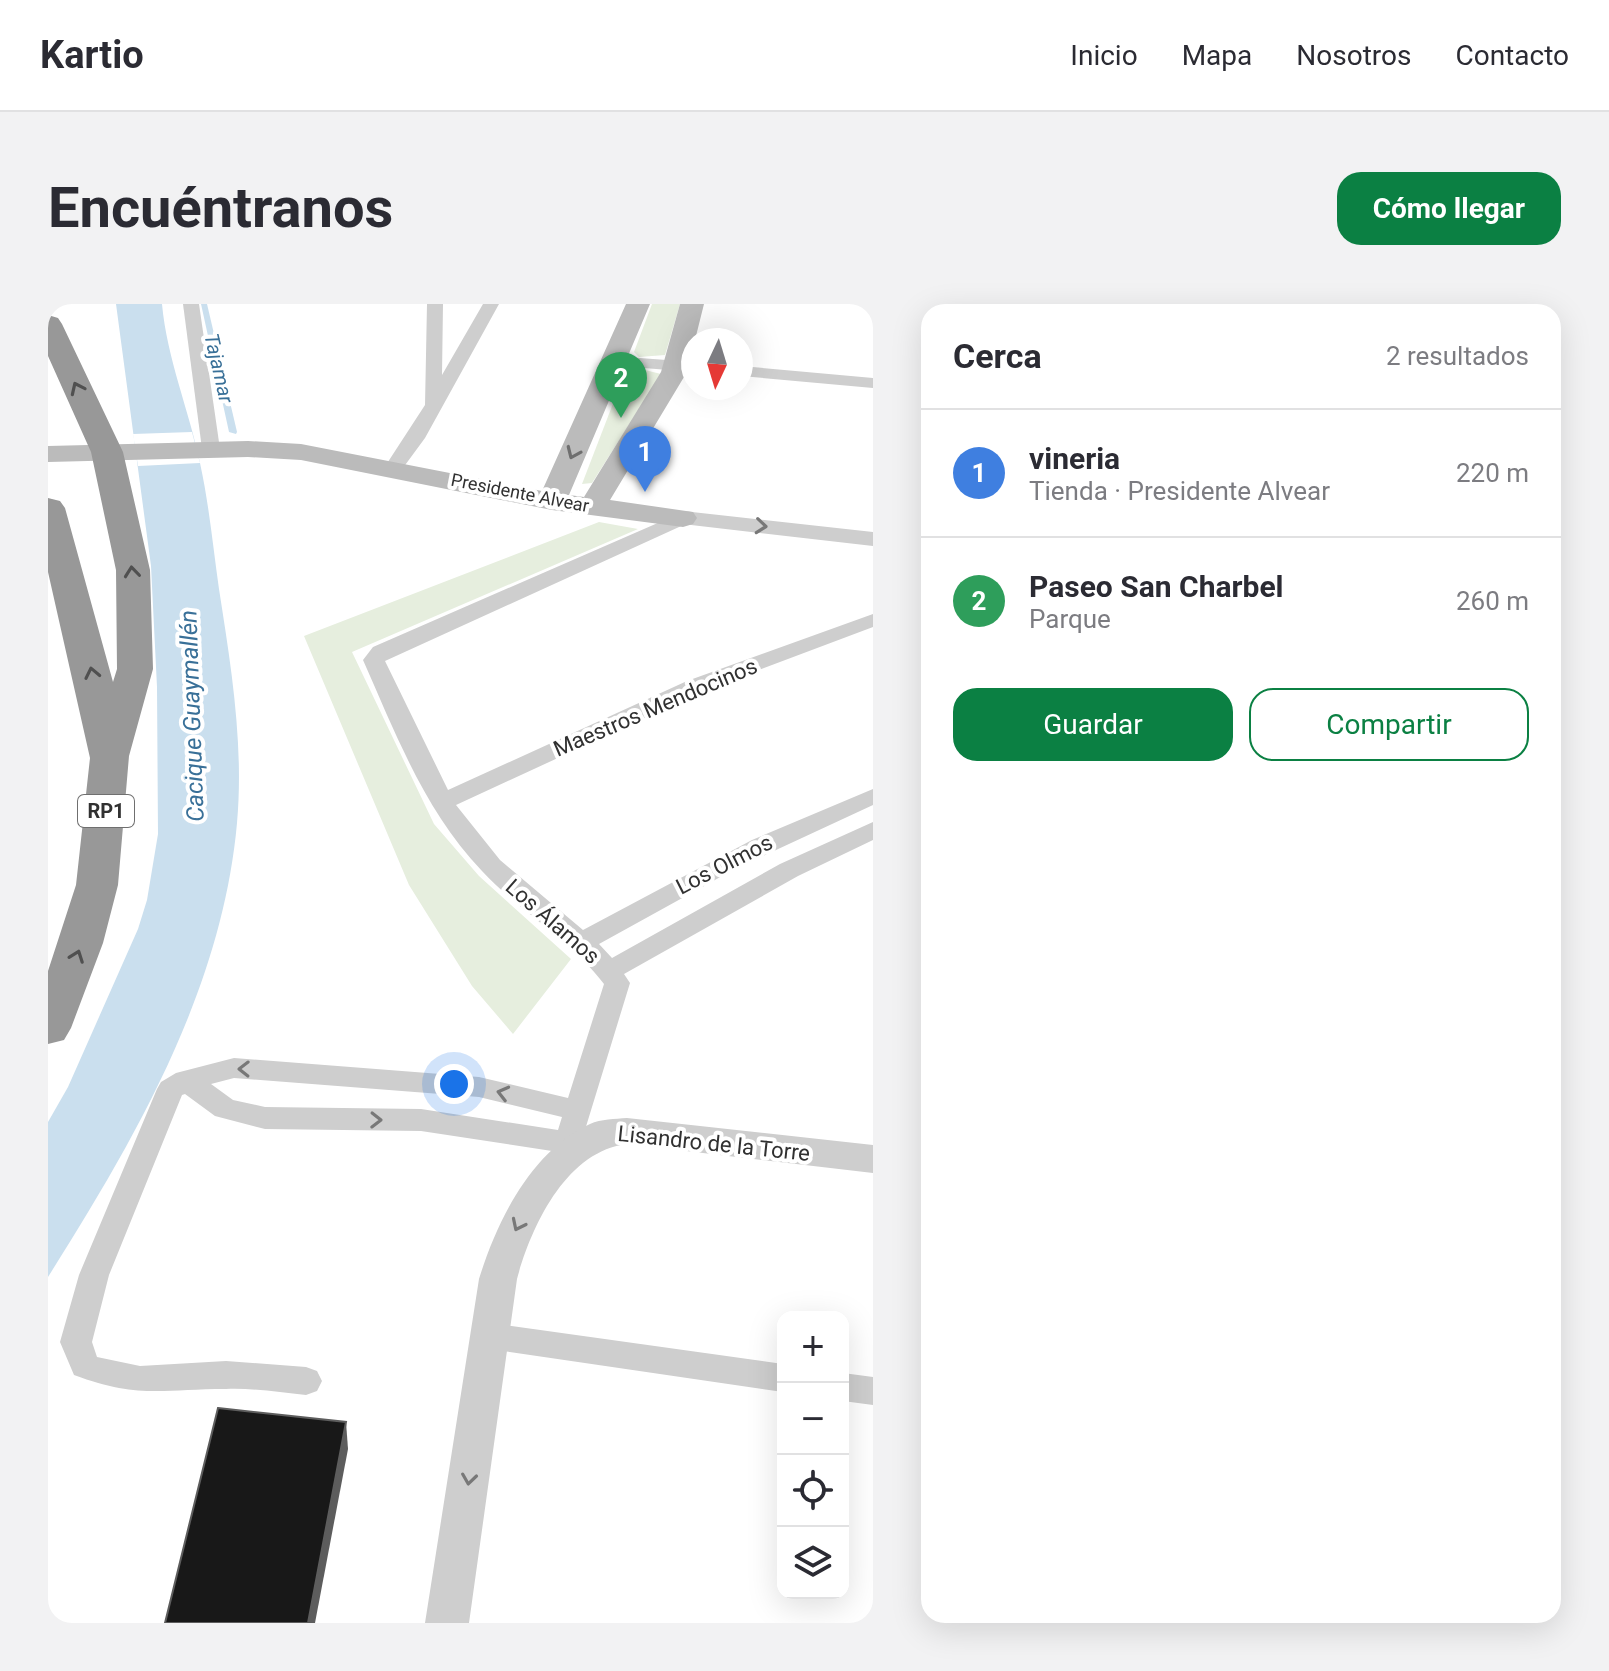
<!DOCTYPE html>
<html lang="es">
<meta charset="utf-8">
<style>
:root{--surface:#fff;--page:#f2f2f3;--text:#2b2b33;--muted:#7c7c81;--line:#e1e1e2;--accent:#0b8043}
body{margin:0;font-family:Roboto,sans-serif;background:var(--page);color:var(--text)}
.controls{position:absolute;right:24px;bottom:24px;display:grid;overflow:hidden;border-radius:16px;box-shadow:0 8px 32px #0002}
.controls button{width:72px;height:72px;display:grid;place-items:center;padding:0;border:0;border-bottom:2px solid var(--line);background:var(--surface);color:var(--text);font:40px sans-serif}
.compass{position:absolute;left:633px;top:24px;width:72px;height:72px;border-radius:50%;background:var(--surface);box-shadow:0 8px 32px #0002;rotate:184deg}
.you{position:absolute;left:406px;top:780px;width:28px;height:28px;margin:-20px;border:6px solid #fff;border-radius:50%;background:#1a73e8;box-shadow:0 0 0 12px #1a73e833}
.badge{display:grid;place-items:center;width:52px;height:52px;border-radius:50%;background:var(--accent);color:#fff;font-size:26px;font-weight:700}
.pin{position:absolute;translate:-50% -66px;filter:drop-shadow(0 2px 4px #0008)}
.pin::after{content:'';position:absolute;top:42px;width:28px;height:24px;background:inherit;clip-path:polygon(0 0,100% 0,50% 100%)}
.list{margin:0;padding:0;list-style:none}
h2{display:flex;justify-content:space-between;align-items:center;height:104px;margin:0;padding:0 32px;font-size:34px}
h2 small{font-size:26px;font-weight:400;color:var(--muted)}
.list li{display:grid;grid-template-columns:52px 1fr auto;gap:24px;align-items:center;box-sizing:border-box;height:128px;padding:0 32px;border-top:2px solid var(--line)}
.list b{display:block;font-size:30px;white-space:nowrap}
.list p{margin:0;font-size:26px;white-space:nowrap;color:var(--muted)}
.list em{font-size:26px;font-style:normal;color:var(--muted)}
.actions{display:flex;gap:16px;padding:24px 32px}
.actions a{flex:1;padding:18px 0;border:2px solid var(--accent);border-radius:24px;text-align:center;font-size:28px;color:var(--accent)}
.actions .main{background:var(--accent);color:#fff}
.icon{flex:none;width:44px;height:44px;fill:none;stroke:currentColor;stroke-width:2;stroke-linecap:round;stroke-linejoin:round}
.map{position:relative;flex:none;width:825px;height:1319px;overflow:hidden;border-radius:24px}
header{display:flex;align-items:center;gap:48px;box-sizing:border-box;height:112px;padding:0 40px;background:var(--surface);border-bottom:2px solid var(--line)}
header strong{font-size:38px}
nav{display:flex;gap:44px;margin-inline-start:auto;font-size:28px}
.intro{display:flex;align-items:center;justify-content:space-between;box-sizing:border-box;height:192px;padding:0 48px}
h1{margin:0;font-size:56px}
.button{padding:20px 36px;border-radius:24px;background:var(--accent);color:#fff;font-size:28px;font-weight:700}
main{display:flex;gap:48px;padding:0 48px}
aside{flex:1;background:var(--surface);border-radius:24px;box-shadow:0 8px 32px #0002}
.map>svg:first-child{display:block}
</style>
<header>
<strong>Kartio</strong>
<nav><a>Inicio</a><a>Mapa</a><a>Nosotros</a><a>Contacto</a></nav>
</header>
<div class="intro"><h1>Encuéntranos</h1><a class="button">Cómo llegar</a></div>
<main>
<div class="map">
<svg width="825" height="1319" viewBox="0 0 825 1319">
<rect width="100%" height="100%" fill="#fff"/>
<g fill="#e6eede">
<polygon points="604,0 632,0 617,51 591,53 586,48"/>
<polygon points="593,65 613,70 544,179 534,180 576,71"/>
<polygon points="551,218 590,225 304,348 386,520 431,572 523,655 465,730 424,682 361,581 256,332"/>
</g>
<path fill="#cadfee" d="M68,0H114C119,55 141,106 152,159C161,200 165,243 171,285C183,362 196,440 189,519C174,686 87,835 0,973V818L20,783L90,625L99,596L110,530L109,383L103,262Z"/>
<polygon fill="#fff" points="144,128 152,159 90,162 85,130"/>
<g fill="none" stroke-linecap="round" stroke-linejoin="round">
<polygon fill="#cadfee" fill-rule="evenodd" points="153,0 159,0 189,128 188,130 181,128"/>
<g fill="#cecece" fill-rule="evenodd">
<polygon points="135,0 151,0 172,145 163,151 154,145"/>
<polygon points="379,0 395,0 394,71 435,0 451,0 377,134 352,168 345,170 336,164 377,101"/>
<polygon points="565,52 645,58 645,68 559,61 559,53"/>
<polygon points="693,62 825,74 825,84 693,72"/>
<path d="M635,208L642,210L645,214L642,218L337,357L400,486L639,377L825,310V323L655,387L408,501L452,556L535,626L704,536L825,485V501L685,566L551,640L564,654L732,560L825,518V536L750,572L576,670L582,679L525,865L515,868L505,865L501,857L504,847L373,827L217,825L167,812L137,790L134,791L61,971L44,1038L49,1053L92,1062L178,1057L258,1063L269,1067L274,1077L269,1087L258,1091C231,1088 205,1084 178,1085C114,1085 90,1095 26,1071L12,1038L31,971L109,785L113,778L128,769L186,754L431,773L520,794L556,680C522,635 472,608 434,567C377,507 349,433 315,356L325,343ZM186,774L431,793L514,813L510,826L373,805L217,803L185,796L163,780Z"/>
<polygon points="442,1019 735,1060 735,1088 442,1045 431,1041 426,1032 431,1023"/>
<polygon points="795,1069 825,1073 825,1101 795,1097"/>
</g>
<g fill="#cecece" fill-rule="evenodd">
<polygon points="635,207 825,228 825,242 626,219 623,214"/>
<path d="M579,814L825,841V869L579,840C518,847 483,923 469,975L421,1319H377L431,975C449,917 483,847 542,820C553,815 567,815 579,814Z"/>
</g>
<polygon fill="#bbb" fill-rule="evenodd" points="578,0 602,0 521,191 536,193 613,68 632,0 656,0 639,68 562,196 645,208 649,214 645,220 635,223 504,206 253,156 200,153 0,158 0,142 200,137 253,140 494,187"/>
<polygon fill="#989898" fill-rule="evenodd" points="0,11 10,14 14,20 75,148 102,266 105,365 81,452 70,581 55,639 23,724 16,736 0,740 0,667 28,581 42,454 0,268 0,194 12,197 17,204 65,378 69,365 68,266 43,148 0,52"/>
</g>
<polygon fill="#5d5d5d" points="298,1118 300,1145 267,1319 260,1319"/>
<polygon fill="#181818" stroke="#5d5d5d" stroke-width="2" points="170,1104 298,1118 260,1319 117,1319"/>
<defs><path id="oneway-chevron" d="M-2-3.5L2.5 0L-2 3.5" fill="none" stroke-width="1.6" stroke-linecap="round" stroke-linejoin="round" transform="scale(2)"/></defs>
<g stroke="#505050">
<use href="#oneway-chevron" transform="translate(29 84) rotate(-115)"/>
<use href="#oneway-chevron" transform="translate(84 268) rotate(-96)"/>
<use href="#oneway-chevron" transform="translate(44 369) rotate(-102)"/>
<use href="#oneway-chevron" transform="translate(29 652) rotate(-70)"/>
</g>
<use stroke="#6f6f6f" href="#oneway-chevron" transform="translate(525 149) rotate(114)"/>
<g stroke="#787878">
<use href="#oneway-chevron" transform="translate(713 222) rotate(6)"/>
<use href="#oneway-chevron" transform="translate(196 765) rotate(-179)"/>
<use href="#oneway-chevron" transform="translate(455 789) rotate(-166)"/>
<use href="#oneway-chevron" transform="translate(328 816) rotate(1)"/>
<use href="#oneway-chevron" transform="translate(470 921) rotate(116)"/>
<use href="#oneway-chevron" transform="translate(421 1175) rotate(98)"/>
</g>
<g text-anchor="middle" stroke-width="8" stroke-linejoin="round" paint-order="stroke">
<g font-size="18" fill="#313131" stroke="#fff">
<text transform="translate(472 189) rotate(11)" y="6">Presidente Alvear</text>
</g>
<g font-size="20" font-style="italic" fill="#397098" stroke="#fff">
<text transform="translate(171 64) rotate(77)" y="7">Tajamar</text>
</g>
<rect fill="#fff" stroke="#6f6f6f" stroke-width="2" x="30" y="491" width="56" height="32" rx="6"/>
<g font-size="20" font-weight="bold" fill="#313131">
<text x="58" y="514">RP1</text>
</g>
<g font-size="22" fill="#313131" stroke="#fff">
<text transform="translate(607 403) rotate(-23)" y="8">Maestros Mendocinos</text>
<text transform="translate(676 560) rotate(-27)" y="8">Los Olmos</text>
<text transform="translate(505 617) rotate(41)" y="8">Los Álamos</text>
<text transform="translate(666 839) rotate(6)" y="8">Lisandro de la Torre</text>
</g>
<g font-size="24" font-style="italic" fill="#397098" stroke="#fff">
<text transform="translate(144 412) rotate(-92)" y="8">Cacique Guaymallén</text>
</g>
</g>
</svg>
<div class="controls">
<button>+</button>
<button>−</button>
<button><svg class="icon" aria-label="locate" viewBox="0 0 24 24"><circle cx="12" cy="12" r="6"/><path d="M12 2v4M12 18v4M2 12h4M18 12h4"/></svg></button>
<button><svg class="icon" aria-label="layers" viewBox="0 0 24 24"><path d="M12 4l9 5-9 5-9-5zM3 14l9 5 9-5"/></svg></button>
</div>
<svg class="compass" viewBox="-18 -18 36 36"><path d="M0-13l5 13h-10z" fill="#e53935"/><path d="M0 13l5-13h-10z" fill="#7c7c81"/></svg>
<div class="you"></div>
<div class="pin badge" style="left:597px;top:188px;background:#3f7fe0">1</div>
<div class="pin badge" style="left:573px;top:114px;background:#2e9e5b">2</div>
</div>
<aside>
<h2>Cerca<small>2 resultados</small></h2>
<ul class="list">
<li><span class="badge" style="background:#3f7fe0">1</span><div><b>vineria</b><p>Tienda · Presidente Alvear</p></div><em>220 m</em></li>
<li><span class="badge" style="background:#2e9e5b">2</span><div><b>Paseo San Charbel</b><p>Parque</p></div><em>260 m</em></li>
</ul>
<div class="actions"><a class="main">Guardar</a><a>Compartir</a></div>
</aside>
</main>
